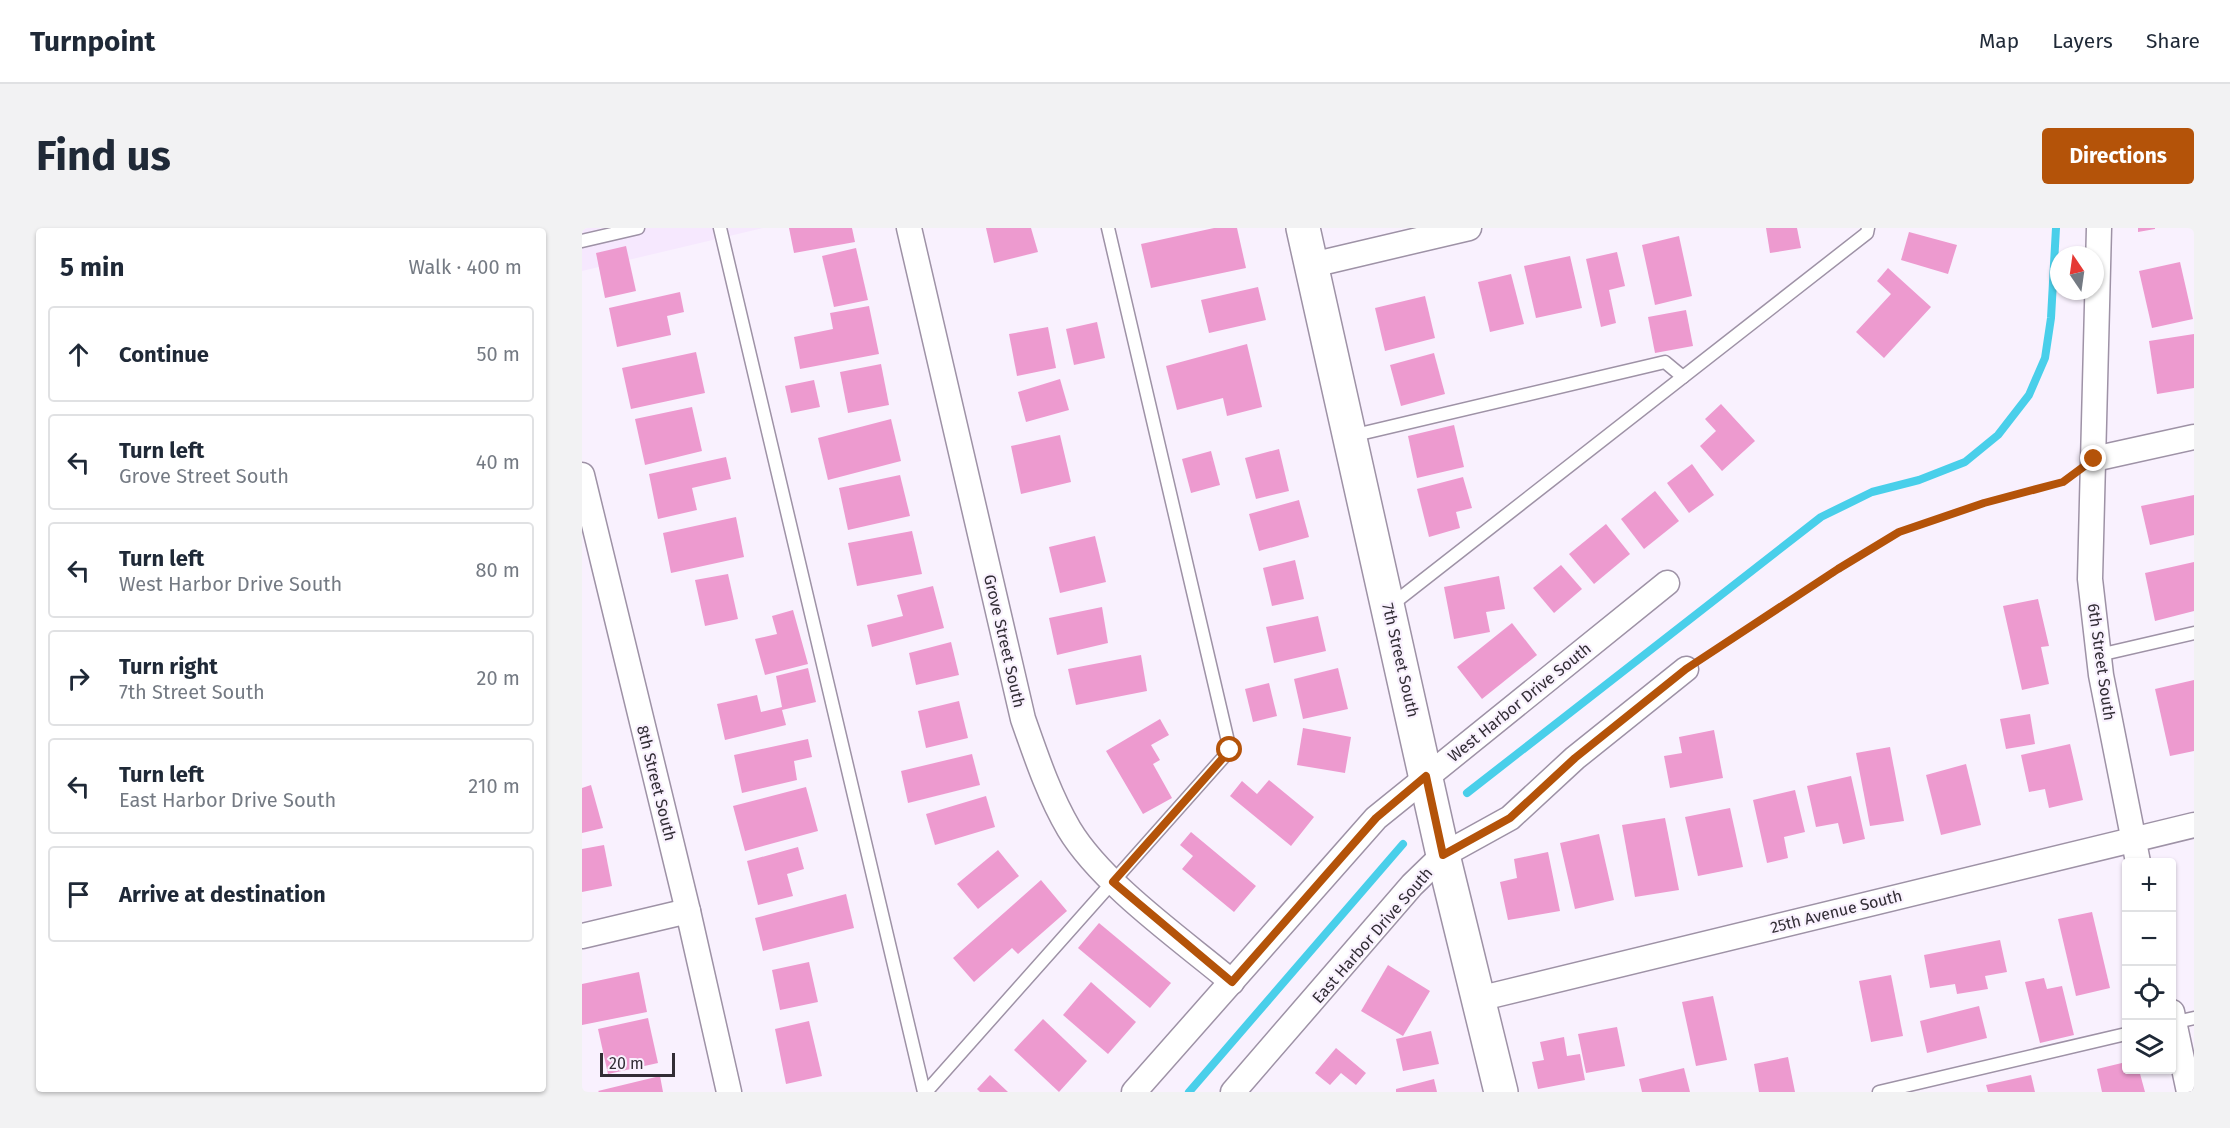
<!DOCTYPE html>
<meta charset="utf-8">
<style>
:root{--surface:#fff;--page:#f2f2f3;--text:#1f2937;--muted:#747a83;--line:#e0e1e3;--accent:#b45309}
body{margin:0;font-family:"Fira Sans",sans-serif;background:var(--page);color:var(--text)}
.controls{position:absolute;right:18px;bottom:18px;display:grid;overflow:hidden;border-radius:6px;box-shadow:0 2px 4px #0004}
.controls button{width:54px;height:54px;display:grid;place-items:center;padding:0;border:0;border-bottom:2px solid var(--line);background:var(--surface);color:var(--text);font:30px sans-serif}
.compass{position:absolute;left:1468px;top:18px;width:54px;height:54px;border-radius:50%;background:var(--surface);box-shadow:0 2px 4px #0004;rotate:347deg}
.scale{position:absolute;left:18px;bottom:15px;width:75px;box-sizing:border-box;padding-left:6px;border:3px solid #322d35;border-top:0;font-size:16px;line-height:21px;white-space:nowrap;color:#322d35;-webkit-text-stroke:4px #f9f1fe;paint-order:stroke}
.stop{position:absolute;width:18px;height:18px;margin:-14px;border:4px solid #b45309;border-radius:50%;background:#fff}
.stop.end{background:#b45309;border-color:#fff;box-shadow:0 2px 6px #0008}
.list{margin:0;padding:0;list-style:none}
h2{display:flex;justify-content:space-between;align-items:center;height:78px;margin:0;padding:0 24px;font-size:26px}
h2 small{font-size:20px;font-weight:400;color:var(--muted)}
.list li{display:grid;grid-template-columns:39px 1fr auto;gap:18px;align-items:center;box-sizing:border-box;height:96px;margin:0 12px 12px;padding:0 12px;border:2px solid var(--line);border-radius:6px}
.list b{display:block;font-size:22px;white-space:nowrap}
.list p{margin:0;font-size:20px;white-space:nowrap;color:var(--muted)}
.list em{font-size:20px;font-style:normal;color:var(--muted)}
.icon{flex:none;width:33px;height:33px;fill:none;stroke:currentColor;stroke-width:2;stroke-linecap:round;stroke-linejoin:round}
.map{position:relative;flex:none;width:1612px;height:864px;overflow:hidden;border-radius:6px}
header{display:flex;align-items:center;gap:36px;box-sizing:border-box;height:84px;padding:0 30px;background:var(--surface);border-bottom:2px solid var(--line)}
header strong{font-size:28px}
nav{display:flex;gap:33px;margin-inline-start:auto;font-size:21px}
.intro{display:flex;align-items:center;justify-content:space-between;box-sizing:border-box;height:144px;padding:0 36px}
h1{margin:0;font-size:42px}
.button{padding:15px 27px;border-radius:6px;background:var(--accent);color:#fff;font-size:21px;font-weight:700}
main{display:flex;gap:36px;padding:0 36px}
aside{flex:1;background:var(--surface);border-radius:6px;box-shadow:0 2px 4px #0004}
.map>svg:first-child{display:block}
</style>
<header>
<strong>Turnpoint</strong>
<nav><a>Map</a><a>Layers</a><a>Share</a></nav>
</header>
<div class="intro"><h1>Find us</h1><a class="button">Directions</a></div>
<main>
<aside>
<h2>5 min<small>Walk · 400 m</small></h2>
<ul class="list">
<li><svg class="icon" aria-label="ahead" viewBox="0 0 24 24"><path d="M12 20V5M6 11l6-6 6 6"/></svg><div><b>Continue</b></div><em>50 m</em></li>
<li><svg class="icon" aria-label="left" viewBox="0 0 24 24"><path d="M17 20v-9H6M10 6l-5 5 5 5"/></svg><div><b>Turn left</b><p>Grove Street South</p></div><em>40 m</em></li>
<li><svg class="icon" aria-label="left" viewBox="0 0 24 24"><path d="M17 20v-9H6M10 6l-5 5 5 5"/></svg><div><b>Turn left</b><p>West Harbor Drive South</p></div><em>80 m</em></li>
<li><svg class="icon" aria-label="right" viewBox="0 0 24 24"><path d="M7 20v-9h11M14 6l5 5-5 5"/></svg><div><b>Turn right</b><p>7th Street South</p></div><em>20 m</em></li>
<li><svg class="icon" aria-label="left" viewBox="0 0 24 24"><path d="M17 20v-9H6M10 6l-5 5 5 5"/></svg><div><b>Turn left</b><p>East Harbor Drive South</p></div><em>210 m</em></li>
<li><svg class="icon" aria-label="arrive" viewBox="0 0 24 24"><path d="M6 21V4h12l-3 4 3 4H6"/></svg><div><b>Arrive at destination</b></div></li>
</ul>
</aside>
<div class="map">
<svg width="1612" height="864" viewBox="0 0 1612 864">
<rect width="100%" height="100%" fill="#f9f1fe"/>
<polygon fill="#f6e8fe" points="0,0 181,0 0,43"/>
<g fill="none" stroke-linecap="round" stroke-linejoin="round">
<g stroke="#49cfea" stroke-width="8">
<polyline points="885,565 1239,289 1290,264 1337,252 1383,234 1416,207 1447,167 1463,130 1469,90 1474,0"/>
<polyline points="607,864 821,616"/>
</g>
</g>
<g fill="#ed9acf">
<polygon points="207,0 270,0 273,14 212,25"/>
<polygon points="404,0 449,0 456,24 412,35"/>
<polygon points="632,0 655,0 664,40 569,60 559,16"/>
<polygon points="1184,0 1215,0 1219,20 1188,25"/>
<polygon points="1556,0 1573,0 1573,1 1556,4"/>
<polygon points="1327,4 1375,17 1366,46 1319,32"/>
<polygon points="1097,8 1110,68 1073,77 1060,17"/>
<polygon points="44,18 54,63 23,70 14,25"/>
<polygon points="274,20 286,72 252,79 240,28"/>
<polygon points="1035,24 1043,58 1027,62 1034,95 1019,99 1004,31"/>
<polygon points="988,28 1000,80 954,90 942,38"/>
<polygon points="1598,34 1611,91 1570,100 1557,43"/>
<polygon points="1306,40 1349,79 1302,130 1274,104 1309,66 1295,53"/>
<polygon points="929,46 942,96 908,104 896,54"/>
<polygon points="676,59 684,92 627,105 619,72"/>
<polygon points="98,64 102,84 85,88 89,107 35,119 27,80"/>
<polygon points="843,68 853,110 803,123 793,80"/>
<polygon points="287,78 297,126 218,141 212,109 251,101 248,85"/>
<polygon points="1104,82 1111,118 1073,125 1066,89"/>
<polygon points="515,94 523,130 492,137 484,101"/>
<polygon points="466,99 474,140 435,148 427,106"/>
<polygon points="1612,106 1612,160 1575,166 1567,113"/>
<polygon points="665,116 680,179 645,188 641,170 595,182 584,138"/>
<polygon points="114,124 123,165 49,181 40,140"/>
<polygon points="852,125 863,166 819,178 808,137"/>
<polygon points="299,136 307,177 266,185 258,144"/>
<polygon points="478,151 487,182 444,194 436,164"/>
<polygon points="232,152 238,179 209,185 203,158"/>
<polygon points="1139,176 1173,213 1140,243 1118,218 1134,203 1123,191"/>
<polygon points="110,179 120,223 63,237 53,191"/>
<polygon points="309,191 319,233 246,252 236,210"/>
<polygon points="872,197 882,239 835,250 826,208"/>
<polygon points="478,207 489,254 439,266 429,218"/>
<polygon points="697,221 707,263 674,271 663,230"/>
<polygon points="629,223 638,257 609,265 600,231"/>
<polygon points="144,229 149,251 110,260 115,282 76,291 67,246"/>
<polygon points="1110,236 1132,267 1107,285 1085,255"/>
<polygon points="318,247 328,288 266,302 257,260"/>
<polygon points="881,249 890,280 874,284 878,300 847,309 835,261"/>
<polygon points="1073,263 1097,293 1062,321 1039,291"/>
<polygon points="1612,267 1612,307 1568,317 1559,278"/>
<polygon points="717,272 727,309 677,323 667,286"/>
<polygon points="154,289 162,329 89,345 81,305"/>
<polygon points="1024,296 1048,326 1012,356 987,326"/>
<polygon points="330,303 340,346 275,358 266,315"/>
<polygon points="513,308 524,354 478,365 467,319"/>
<polygon points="713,332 722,371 690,378 681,340"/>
<polygon points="1612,334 1612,383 1573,393 1563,345"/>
<polygon points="979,337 1000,361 972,385 951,360"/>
<polygon points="146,346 156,391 123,398 113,352"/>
<polygon points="917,348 923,381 904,384 908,404 872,411 862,359"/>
<polygon points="351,358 362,400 290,419 285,397 321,388 315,367"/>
<polygon points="1456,371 1467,418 1459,419 1467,456 1440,462 1421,378"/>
<polygon points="520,379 526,415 475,427 467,390"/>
<polygon points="211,382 226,436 183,447 173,411 195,406 190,388"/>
<polygon points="736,388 744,423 692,435 684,399"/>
<polygon points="930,395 955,427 900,471 875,439"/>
<polygon points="369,414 377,447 334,457 327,425"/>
<polygon points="559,427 565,463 494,477 486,441"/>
<polygon points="226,440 234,474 200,482 204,497 143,512 135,476 175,467 179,484 200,479 194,448"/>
<polygon points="756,440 766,481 721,491 712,451"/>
<polygon points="1612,452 1612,523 1588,528 1573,461"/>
<polygon points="687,455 695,488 671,494 663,461"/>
<polygon points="377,473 386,510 344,520 336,483"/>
<polygon points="1448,486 1453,516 1424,521 1418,491"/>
<polygon points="578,491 587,507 569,517 578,532 571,536 590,570 561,586 524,523"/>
<polygon points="721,500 769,509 763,545 715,537"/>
<polygon points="1132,502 1141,550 1088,560 1082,528 1100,525 1097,509"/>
<polygon points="226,511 230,529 212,533 215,552 160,565 152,527"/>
<polygon points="1488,516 1501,572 1467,580 1463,561 1447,564 1439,527"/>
<polygon points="1308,519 1322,593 1288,598 1274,525"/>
<polygon points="390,526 398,557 326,575 319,543"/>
<polygon points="1384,536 1399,597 1359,607 1344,547"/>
<polygon points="1269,548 1283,611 1261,616 1256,595 1234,599 1225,558"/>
<polygon points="687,552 732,589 709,618 648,568 660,553 675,566"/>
<polygon points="9,557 21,600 0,605 0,560"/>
<polygon points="224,559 236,603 163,623 151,578"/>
<polygon points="1213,562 1223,604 1202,609 1206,630 1185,635 1171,572"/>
<polygon points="404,568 413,599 353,617 344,586"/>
<polygon points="1148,580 1161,639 1116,648 1103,589"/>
<polygon points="1083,590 1097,662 1053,669 1040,597"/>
<polygon points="609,604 674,658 652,684 600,641 611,628 598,617"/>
<polygon points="1017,606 1032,672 993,681 978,615"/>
<polygon points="22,617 30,658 0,664 0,621"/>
<polygon points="216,619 222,641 205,646 211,668 176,677 165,633"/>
<polygon points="416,622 437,648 396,681 375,656"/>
<polygon points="966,624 978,683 926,692 918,654 935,650 932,631"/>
<polygon points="459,652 485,683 436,726 430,720 392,754 371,730"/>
<polygon points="264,666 272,700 181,723 173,690"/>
<polygon points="1510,684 1528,760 1494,768 1476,691"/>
<polygon points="517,695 589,755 568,780 496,720"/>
<polygon points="1418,712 1425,744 1403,748 1406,761 1375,766 1373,756 1348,760 1342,727"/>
<polygon points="227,734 236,774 198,782 190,742"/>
<polygon points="806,737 848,763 821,808 779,783"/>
<polygon points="57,744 65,784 0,797 0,756"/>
<polygon points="1309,747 1321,808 1289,814 1277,753"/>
<polygon points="1462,750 1465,761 1480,758 1492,807 1458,815 1443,754"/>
<polygon points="509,754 554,794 526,826 481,787"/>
<polygon points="1131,768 1145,832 1114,838 1100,774"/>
<polygon points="1397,778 1405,810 1345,825 1338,793"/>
<polygon points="66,790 76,835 26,846 16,801"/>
<polygon points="461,791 505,833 477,864 432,822"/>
<polygon points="227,793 240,848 204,856 193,801"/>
<polygon points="1035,799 1043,838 1004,845 996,806"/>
<polygon points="849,803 857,836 821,843 814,811"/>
<polygon points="982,809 985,828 998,826 1003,852 956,861 950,834 962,832 958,814"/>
<polygon points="754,820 784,845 774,857 759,845 748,857 733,845"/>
<polygon points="1206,829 1213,864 1177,864 1172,836"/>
<polygon points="1544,834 1544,842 1557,842 1563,864 1520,864 1515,841"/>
<polygon points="1102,840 1108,864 1060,864 1057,851"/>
<polygon points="408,847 426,864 398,864 395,861"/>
<polygon points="1449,847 1453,864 1406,864 1404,857"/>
<polygon points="78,848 81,864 17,864 16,863"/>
<polygon points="852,851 855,864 814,864 814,861"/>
</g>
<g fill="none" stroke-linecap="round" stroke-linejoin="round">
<g stroke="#9e92a6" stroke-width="15">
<g id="lane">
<polyline points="138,0 342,864"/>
<polyline points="0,13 56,0"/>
<polyline points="769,208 1083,134 1101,149"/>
<polyline points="808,378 1285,5 1286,0"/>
<polyline points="1517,427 1612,405"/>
<polyline points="1590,795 1612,790"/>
<polyline points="344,864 648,522 526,0"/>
<polyline points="1297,864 1544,806"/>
</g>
</g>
<g stroke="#9e92a6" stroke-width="27">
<g id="street">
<path d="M327,0L441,491C454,528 467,567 487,601C520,656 600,712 650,754"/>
<polyline points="1517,0 1508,351 1519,447 1556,634"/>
<polyline points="730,37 887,0"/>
<polyline points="1512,231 1612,209"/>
<polyline points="0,247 106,683 147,864"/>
<polyline points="0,708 106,683"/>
<polyline points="896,771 1612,597"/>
<polyline points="1590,784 1607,864"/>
<polyline points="552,864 794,590 1085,355"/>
<polyline points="651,864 830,657 861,627 928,590 993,530 1104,441"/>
</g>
</g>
<g stroke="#9e92a6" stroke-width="36">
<polyline id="secondary" points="721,0 861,627 919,864"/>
</g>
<polyline stroke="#9e98a2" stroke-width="4" stroke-dasharray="3 4.5" stroke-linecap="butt" points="1124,428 1317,304 1402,275 1481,254 1487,249"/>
<use href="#lane" stroke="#fff" stroke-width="12"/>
<use href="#street" stroke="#fff" stroke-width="24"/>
<use href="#secondary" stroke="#fff" stroke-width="33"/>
</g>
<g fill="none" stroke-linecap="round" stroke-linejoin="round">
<polyline stroke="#b45309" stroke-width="8" points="648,522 531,654 650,754 794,590 844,548 861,627 928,590 993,530 1104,441 1256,341 1317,304 1402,275 1481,254 1512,231"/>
</g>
<g text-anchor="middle" stroke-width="4.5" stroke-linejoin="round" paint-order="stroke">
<g font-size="16" fill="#322d35" stroke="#f9f1fe">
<text transform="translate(423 413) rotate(77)" y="6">Grove Street South</text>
<text transform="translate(819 432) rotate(77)" y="6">7th Street South</text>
<text transform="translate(1520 434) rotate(82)" y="6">6th Street South</text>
<text transform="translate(937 474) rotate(-39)" y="6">West Harbor Drive South</text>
<text transform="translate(75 555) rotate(76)" y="6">8th Street South</text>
<text transform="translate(1254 683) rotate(-14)" y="6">25th Avenue South</text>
<text transform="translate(790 707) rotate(-49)" y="6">East Harbor Drive South</text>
</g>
</g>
</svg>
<div class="controls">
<button>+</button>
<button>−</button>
<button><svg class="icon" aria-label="locate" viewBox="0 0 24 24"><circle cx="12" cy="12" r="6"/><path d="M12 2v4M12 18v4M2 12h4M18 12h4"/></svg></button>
<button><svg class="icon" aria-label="layers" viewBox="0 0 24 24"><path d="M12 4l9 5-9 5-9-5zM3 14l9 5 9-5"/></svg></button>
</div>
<svg class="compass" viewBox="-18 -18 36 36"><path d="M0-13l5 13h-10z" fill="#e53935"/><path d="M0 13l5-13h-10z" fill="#747a83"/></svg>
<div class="scale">20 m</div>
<div class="stop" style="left:648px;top:522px"></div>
<div class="stop end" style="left:1512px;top:231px"></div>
</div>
</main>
